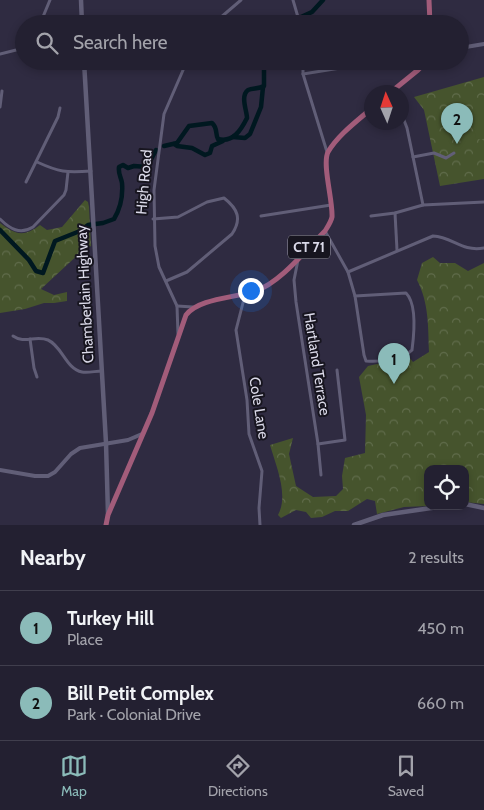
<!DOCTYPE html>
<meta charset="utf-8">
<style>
:root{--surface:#232031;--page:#2b2839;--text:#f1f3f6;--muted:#a3a3ab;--line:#403e4d;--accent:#8bbbb9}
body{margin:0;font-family:Cabin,sans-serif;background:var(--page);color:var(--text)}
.controls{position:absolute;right:15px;bottom:15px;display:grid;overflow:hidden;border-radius:10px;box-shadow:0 2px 8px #0003}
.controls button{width:45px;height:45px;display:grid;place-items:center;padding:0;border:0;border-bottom:1px solid var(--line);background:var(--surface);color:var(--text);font:25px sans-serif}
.compass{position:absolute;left:364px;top:85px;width:45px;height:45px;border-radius:50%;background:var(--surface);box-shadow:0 2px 8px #0003;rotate:357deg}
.you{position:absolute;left:250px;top:290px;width:18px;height:18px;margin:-12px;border:4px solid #fff;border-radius:50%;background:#1a73e8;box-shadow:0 0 0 8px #1a73e833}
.badge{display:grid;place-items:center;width:32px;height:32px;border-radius:50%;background:var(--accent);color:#111;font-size:16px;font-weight:700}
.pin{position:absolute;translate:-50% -41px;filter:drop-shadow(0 1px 2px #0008)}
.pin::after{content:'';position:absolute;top:26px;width:18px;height:15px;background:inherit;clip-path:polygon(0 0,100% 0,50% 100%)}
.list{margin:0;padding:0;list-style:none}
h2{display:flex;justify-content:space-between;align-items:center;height:65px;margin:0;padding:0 20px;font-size:21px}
h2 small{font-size:16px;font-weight:400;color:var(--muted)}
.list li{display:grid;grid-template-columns:32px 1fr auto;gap:15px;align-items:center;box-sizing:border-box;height:75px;padding:0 20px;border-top:1px solid var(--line)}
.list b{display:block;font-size:19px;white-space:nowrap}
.list p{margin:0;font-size:16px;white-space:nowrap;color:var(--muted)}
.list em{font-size:16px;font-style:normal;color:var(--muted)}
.icon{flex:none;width:28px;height:28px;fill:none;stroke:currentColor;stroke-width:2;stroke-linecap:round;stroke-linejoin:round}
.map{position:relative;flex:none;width:484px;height:525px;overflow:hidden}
.search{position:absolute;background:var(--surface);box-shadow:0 2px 8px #0003;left:15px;right:15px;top:15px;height:55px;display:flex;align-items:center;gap:12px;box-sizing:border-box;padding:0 18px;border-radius:28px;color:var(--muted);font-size:19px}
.sheet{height:215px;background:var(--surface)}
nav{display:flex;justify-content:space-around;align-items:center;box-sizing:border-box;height:70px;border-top:1px solid var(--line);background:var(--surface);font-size:14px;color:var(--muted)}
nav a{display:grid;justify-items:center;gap:2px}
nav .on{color:var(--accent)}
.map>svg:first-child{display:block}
</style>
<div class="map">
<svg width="484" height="525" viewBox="0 0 484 525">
<defs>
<pattern id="forest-crowns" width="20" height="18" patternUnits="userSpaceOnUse" patternTransform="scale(1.25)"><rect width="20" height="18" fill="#46542d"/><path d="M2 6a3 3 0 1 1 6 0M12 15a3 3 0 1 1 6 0" fill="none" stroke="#606c4b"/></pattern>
</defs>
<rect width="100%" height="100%" fill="#2f2b41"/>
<g fill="url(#forest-crowns)">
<polygon points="484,77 484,179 440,186 424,110 414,97"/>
<path d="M85,200L88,202L89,207L91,246L82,251L41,289L54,295L67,292V301L54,303H44L25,309L0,313V223C15,234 23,238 40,225L47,230L62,227Z"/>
<path d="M433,257L440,263H455L468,271L484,263V504L465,502V469H428V506L404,507L377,514L375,501L367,499L348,511H335L322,517L311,518L306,512L296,510L281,518L278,515C289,495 276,466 270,445L293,438L289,454L296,486L313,497L336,496L343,489L342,476L345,458L365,453L366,415L359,377L368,366L409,357L413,362L429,352C428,326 429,303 417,280L422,263Z"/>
</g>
<polygon fill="#46542d" points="477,114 484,114 484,138 481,140 476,138 471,116"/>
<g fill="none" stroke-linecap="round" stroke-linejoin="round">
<g stroke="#001820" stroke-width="4.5">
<polyline points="301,17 312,12 323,0"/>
<polyline points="287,24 296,18"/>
<polyline points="233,137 245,138 250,134 261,107 263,87"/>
<polyline points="174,144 177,146 192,148 205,155 210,153 212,146 223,141"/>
<path d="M164,146L177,143L189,126L212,123C218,128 215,134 218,139C233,143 241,130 247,118C247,111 240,96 248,90C253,88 259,89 264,86V61"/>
<path d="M0,230L29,260L36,271L43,273L55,241L80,231L88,225L103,223L114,219C120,209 123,195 122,183C121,177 118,174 119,167L123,165L128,168L134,166L147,167L156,150"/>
</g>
<g stroke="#615e77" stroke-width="3">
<polyline points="293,0 300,24"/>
<polyline points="40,24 50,0"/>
<polyline points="213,24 241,0"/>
<polyline points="0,54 24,48"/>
<polyline points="303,61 303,74 327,152"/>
<polyline points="303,74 384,61"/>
<polyline points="0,107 2,91"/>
<polyline points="402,115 407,128 423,205"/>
<polyline points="413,157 434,153 446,158 454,153"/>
<path d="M37,162C59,172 66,173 91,171"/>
<polyline points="26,182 58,117 60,108"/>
<polyline points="395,213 397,250"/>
<polyline points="261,216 331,205"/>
<polyline points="371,216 395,213 423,205 484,202"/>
<path d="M0,219C10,229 20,235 33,227L64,195L66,190L68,172"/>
<path d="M153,219L178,217L207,202L224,198C238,209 242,219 232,234L187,272L166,281"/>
<polyline points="325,231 348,272 355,296"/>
<polyline points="298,260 294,280 296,302 318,444 321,475"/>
<path d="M348,272L433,236C453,237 461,252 484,248"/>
<path d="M406,293C417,304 414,335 412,350C403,360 379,362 366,361L364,355L355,296Z"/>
<polyline points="245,295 236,330 247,400 249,434 262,471 259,508 260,525"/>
<polyline points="177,306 193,307"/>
<polyline points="178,334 177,306 159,267 155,246 154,190 164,114 187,61"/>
<path d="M13,336C24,344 36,335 48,340C62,346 66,369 82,372C88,373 96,371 102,371"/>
<polyline points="30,339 34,368 37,377"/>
<polyline points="318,444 345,440 337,370"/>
</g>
<g stroke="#615e77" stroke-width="4">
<polyline points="460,48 484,44"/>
<polyline points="0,470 35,476 48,476 55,472 71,454 80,448 128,440 142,434"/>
</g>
<g stroke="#615e77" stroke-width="4.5">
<polyline points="81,0 82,24"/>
<polyline points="84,61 106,443 108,514"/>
<polyline points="465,504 484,508"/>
<polyline points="354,525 383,515 445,506"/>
</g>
<g stroke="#a25c7a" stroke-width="5">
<polyline points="429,0 430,24"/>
<polyline points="391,92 418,70 427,61"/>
<path d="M106,525L108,515L152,413L186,315C199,298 235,298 255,291C279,284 307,249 325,231C328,226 331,222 332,217C333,201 322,164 328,152C338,135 357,121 372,108"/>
</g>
</g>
<g text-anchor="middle" stroke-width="4" stroke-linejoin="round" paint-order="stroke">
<rect fill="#17151f" stroke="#a09eac" stroke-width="1" x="288" y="235.5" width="42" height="23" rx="4"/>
<g font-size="14" font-weight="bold" fill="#dad9e8">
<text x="309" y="252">CT 71</text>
</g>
<g font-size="15" fill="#dad9e8" stroke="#17151f">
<text transform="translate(144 182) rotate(-85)" y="5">High Road</text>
<text transform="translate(85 294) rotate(-93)" y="5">Chamberlain Highway</text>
<text transform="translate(317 364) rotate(81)" y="5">Hartland Terrace</text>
<text transform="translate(259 408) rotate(81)" y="5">Cole Lane</text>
</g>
</g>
</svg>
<div class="controls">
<button><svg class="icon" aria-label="locate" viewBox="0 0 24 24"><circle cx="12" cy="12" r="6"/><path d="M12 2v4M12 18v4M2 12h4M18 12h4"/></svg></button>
</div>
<svg class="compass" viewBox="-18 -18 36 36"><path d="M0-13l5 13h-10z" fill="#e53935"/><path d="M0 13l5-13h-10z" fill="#a3a3ab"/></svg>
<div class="you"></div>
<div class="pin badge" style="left:394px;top:384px">1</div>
<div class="pin badge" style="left:457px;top:144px">2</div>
<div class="search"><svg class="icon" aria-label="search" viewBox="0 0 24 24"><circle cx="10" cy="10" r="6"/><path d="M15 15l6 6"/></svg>Search here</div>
</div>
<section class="sheet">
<h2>Nearby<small>2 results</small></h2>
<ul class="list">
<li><span class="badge">1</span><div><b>Turkey Hill</b><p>Place</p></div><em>450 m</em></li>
<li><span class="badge">2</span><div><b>Bill Petit Complex</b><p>Park · Colonial Drive</p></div><em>660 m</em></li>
</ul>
</section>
<nav>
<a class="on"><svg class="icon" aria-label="map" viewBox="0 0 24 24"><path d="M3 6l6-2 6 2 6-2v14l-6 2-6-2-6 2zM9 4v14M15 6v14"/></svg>Map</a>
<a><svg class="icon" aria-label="directions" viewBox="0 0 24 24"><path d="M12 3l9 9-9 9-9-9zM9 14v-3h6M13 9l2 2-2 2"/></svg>Directions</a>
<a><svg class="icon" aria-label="saved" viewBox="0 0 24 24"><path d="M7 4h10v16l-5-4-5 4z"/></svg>Saved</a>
</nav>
